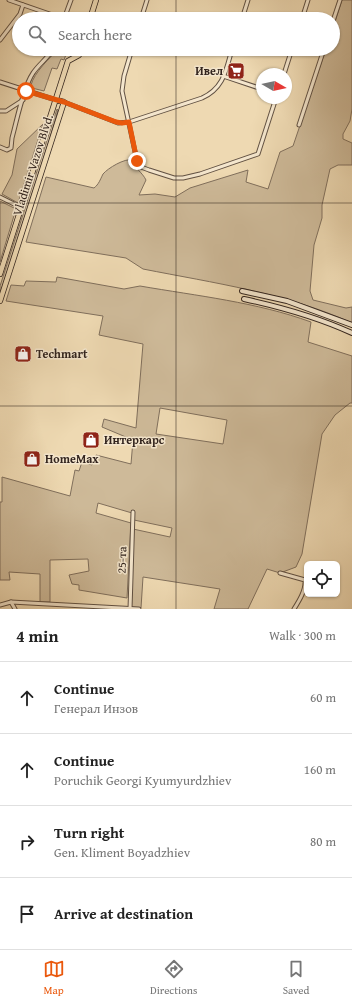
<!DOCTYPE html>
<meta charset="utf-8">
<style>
:root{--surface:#fff;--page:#f2f2f2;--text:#222;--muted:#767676;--line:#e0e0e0;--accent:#ea580c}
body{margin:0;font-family:"Gentium Book Plus",serif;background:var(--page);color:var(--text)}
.controls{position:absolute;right:12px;bottom:12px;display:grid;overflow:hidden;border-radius:6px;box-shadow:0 1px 3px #0004}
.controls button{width:36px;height:36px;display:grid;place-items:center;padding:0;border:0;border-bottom:1px solid var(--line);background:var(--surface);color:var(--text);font:20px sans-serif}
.compass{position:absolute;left:256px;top:68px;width:36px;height:36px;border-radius:50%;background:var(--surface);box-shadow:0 1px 3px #0004;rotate:99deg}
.stop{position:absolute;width:12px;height:12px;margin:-9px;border:3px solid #ea580c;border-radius:50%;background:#fff}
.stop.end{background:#ea580c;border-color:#fff;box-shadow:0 1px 4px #0008}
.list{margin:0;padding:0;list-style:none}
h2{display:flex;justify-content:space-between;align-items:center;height:52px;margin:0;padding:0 16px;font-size:17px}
h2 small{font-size:13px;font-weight:400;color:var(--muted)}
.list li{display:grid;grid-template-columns:26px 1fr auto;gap:12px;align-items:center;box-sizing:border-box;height:72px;padding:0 16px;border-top:1px solid var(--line)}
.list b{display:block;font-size:15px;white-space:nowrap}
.list p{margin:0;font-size:13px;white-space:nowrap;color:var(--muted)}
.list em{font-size:13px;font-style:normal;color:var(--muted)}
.icon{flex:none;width:22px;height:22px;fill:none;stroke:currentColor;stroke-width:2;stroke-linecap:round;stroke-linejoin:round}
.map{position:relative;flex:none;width:352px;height:609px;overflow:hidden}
.search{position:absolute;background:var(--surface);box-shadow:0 1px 3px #0004;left:12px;right:12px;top:12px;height:44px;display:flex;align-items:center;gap:10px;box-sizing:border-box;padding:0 14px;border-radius:22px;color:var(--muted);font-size:15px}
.sheet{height:340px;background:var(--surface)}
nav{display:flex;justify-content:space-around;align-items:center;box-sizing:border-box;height:56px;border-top:1px solid var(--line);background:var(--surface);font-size:11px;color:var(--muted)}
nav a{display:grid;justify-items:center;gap:2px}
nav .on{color:var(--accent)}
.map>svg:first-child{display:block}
</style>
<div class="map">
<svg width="352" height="609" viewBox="0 0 352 609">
<rect width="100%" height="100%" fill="#eed9b2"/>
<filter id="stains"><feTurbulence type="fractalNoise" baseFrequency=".005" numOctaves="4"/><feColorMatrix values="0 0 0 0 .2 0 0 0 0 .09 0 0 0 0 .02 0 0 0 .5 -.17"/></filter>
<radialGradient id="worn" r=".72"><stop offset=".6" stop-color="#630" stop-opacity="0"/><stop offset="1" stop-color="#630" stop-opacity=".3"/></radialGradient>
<g fill="#ceba99" stroke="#806f5c" fill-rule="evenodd">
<path d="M342,0H352V109L350,121L343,134V139L352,143V165H338L330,169L322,205V218L314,245L310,291L313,300L346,308L352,307V323C286,293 214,283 143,269L126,258L26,242L46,177L94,188C99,184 100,180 103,174C108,168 125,158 132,160C136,170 142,172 146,180L139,195L155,194L175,197L190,188L248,170L246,182L268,189L280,152L293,146L326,49H333V28Z"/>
<path d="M59,49H68L64,60L61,59L57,69L52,68L44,91L32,88L31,85C34,73 50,57 59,49Z"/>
<polygon points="57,109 58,110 49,141 0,294 0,286"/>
<polygon points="43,124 18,203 2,194 12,175 17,149"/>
<polygon points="0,201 16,209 0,262"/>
<path d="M57,277L124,289L140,286C198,296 256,302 311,322L308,342L352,356V403H350L335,415L322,434L302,554L296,567L280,573L267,569L248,609H214L220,589L143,577L141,608H130L133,529L170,537L172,528L134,520L132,513L98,503L96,513L131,523L127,598L79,590V585L72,584L69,575L89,571L88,559L50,560V602H40V574L9,572L10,580H0V502H2V477L70,496L75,470L79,471L82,462L92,465L96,455L131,464L133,440L102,427L104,419L136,428L143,344L99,335L103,316L6,301L11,285L24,286L26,281L56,282ZM160,408L227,420L223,444L156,434Z"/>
</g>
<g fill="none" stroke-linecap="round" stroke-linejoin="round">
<g stroke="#615143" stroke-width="5">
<g id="street">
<polyline points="9,0 64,19"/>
<polyline points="64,19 71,0"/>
<polyline points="141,19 147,0"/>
<polyline points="242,19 248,0"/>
<polyline points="302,19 308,0"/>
<polyline points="333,21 340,0"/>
<polyline points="0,40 20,14 23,5"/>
<polyline points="132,49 124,76 122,91 137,161 141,167 149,170 174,178 183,178 200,174 258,154 276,98"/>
<polyline points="284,74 292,49"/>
<polyline points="223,76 262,89"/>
<polyline points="0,82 56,100"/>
<path d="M64,102L118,123L129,122L202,98C224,88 226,70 232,49"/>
<polyline points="0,111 6,111 23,100"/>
<polyline points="299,125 324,49"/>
<path d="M0,147L7,150L11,148L12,138C17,120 23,88 33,73C39,64 48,58 53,49"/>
<polyline points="0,197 18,206"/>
<path d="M280,573L305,580C306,590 299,601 294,609"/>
<polyline points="11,602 15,609"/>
<polyline points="0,605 11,602 139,609"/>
<polyline points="130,609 133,512"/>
</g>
</g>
<g stroke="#32241e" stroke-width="6">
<g id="secondary">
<polyline points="242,291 287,301 352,325"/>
<path d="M244,299C281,307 317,317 352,333"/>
</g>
</g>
<g stroke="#32241e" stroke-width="6">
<g id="primary">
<polyline points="90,19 96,0"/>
<polyline points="0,274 68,61 79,55 81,49"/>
<polyline points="0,301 64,102 56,100"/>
</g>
</g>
<use href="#street" stroke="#f4e6cd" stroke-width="3"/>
<use href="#secondary" stroke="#f4e6cd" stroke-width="4"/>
<use href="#primary" stroke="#eed9b2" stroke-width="4.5"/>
</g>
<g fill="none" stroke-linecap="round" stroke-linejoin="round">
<polyline stroke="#ea580c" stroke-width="5" points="26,91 64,102 116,122 122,123 129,122 137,161"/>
</g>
<path fill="none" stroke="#32241e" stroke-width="1" stroke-opacity="0.55" d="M176,0V19M176,49V609M0,203H352M0,406H352"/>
<defs>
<g id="supermarket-square" transform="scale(0.9)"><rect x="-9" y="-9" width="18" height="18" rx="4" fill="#8f2418" stroke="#f4e6cd"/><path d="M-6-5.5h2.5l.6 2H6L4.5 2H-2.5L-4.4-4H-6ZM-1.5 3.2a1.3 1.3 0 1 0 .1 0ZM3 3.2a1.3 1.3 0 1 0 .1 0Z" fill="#fff"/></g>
<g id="shop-square" transform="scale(0.9)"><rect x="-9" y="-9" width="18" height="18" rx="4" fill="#8f2418" stroke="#f4e6cd"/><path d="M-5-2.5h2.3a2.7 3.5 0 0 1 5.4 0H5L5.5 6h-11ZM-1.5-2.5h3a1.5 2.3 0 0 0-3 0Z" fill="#fff"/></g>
</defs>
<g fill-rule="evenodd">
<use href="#supermarket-square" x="236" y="71"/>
<use href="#shop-square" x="23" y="354"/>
<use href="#shop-square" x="91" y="440"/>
<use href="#shop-square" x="32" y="459"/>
</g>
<g text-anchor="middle" stroke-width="3" stroke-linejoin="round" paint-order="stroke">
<g font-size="12" font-weight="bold" fill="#32241e" stroke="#f4e6cd" text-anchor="start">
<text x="223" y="75" text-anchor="end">Ивел</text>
<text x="36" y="358">Techmart</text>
<text x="104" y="444">Интеркарс</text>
<text x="45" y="463">HomeMax</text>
</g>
<g font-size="12" fill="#32241e" stroke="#f4e6cd">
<text transform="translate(33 165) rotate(-72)" y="4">Vladimir Vazov Blvd.</text>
<text transform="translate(122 560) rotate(-88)" y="4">25-та</text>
</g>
</g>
<rect width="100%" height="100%" filter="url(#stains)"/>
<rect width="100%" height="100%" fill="url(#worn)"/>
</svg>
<div class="controls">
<button><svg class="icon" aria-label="locate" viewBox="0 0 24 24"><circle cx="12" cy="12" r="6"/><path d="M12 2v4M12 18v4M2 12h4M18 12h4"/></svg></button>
</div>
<svg class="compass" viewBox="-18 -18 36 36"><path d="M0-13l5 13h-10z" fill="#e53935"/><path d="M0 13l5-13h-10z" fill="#767676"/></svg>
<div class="stop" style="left:26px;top:91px"></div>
<div class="stop end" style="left:137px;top:161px"></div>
<div class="search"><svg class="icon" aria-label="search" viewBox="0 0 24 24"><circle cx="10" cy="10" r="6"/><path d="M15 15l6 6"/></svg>Search here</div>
</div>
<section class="sheet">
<h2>4 min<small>Walk · 300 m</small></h2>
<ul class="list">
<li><svg class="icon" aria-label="ahead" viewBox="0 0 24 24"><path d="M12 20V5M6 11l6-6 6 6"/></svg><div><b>Continue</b><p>Генерал Инзов</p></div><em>60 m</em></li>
<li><svg class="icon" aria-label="ahead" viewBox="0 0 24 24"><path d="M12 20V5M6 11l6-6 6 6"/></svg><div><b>Continue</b><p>Poruchik Georgi Kyumyurdzhiev</p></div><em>160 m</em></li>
<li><svg class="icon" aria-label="right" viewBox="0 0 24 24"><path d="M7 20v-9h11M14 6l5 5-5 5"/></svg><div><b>Turn right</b><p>Gen. Kliment Boyadzhiev</p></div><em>80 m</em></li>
<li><svg class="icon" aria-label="arrive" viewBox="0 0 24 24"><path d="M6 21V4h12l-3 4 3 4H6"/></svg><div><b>Arrive at destination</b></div></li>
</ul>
</section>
<nav>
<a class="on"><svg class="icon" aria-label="map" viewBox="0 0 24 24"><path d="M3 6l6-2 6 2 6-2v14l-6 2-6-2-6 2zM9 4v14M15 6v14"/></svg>Map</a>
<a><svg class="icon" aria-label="directions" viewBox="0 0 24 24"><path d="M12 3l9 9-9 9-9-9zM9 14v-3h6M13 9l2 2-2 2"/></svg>Directions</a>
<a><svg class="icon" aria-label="saved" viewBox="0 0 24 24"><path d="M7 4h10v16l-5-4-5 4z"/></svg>Saved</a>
</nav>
